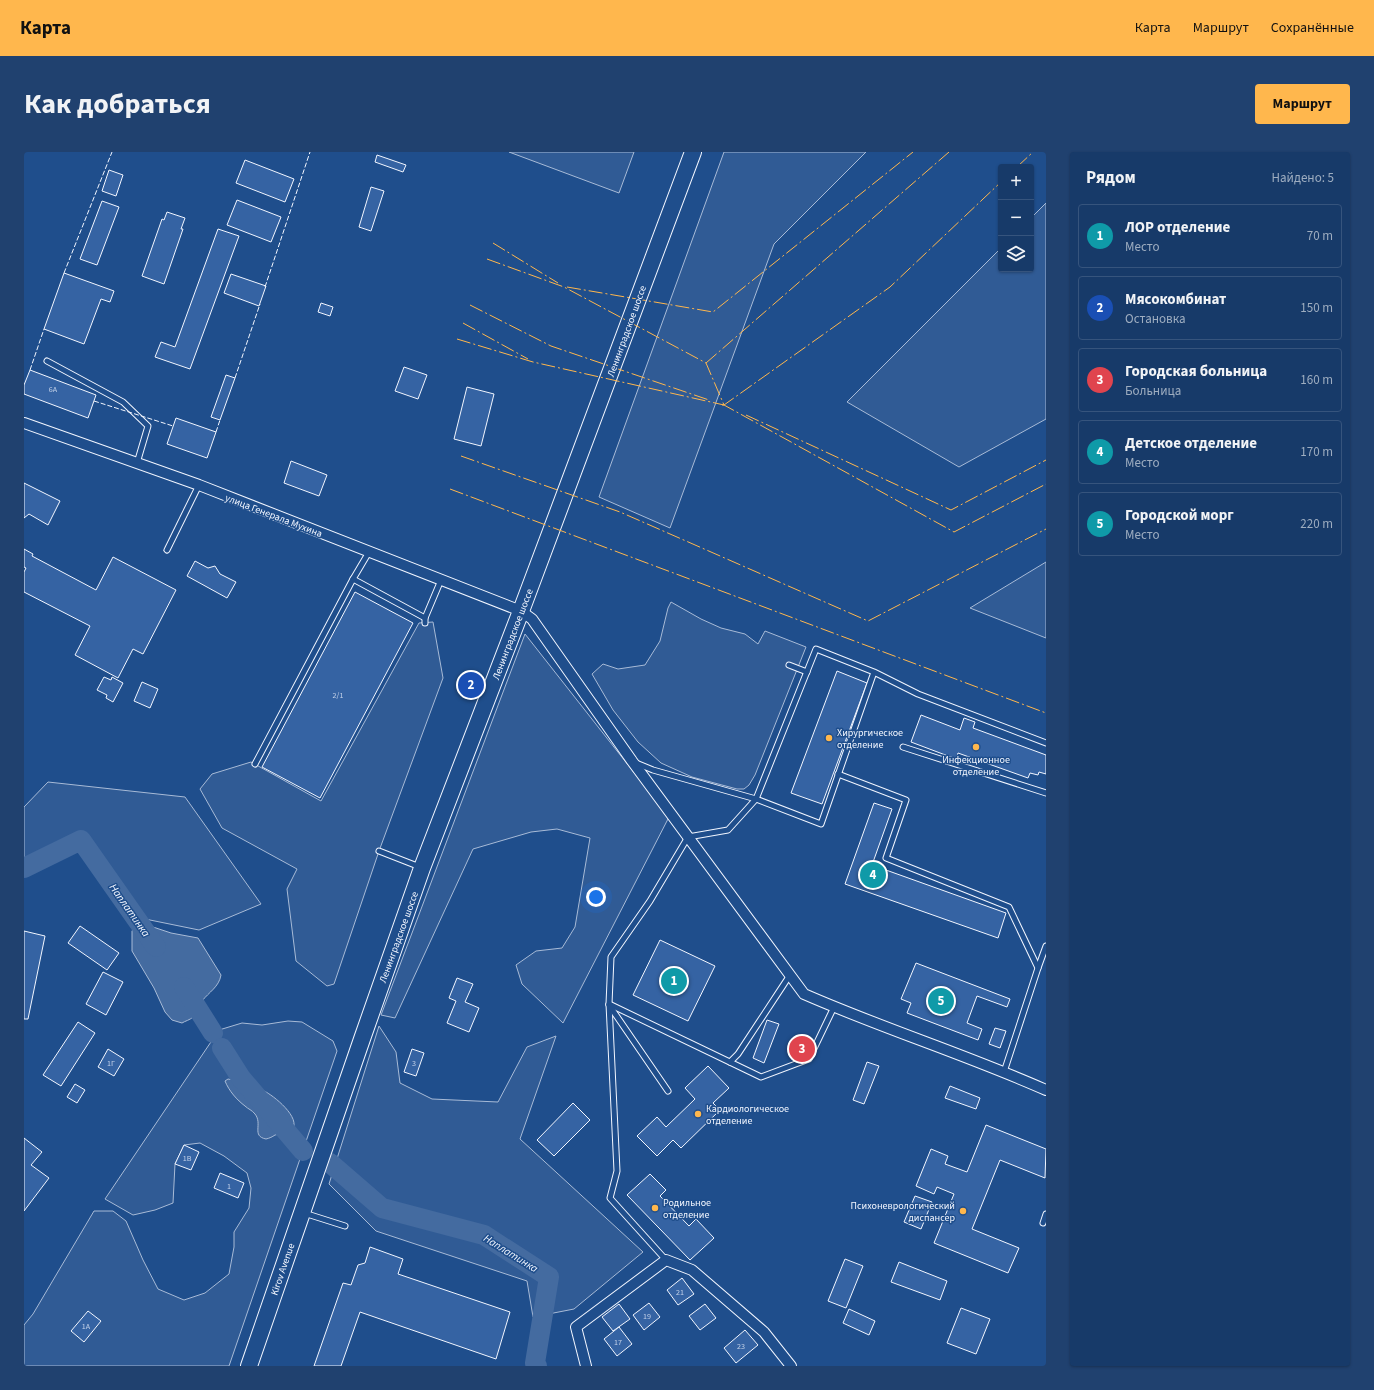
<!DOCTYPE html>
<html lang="ru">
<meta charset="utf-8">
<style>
:root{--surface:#173a69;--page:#20416f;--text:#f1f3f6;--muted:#9eadc0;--line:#36547d;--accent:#ffb74d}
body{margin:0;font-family:"Source Sans 3",sans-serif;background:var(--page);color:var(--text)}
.controls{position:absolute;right:12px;top:12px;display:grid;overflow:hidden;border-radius:4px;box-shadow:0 1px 3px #0004}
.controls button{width:36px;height:36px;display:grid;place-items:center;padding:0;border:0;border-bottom:1px solid var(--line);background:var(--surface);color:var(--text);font:20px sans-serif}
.you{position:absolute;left:572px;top:745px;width:14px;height:14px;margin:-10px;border:3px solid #fff;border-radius:50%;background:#1a73e8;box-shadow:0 0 0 6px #1a73e833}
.badge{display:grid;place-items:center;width:26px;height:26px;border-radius:50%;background:var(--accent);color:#fff;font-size:13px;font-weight:700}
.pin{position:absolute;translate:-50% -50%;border:2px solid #fff;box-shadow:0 1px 4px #0006}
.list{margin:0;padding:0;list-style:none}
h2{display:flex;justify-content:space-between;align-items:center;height:52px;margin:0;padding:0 16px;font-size:17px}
h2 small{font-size:13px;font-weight:400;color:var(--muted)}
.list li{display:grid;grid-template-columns:26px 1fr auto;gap:12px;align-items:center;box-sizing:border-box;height:64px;margin:0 8px 8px;padding:0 8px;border:1px solid var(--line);border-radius:4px}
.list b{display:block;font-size:15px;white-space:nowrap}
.list p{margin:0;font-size:13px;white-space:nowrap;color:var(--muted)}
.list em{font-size:13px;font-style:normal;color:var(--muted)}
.icon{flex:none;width:22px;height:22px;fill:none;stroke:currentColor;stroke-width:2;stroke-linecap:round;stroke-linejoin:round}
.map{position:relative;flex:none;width:1022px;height:1214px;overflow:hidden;border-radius:4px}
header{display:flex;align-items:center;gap:24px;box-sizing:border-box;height:56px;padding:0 20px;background:var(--accent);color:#111}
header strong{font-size:19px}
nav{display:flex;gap:22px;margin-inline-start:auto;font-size:14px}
.intro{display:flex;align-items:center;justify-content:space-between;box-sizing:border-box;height:96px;padding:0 24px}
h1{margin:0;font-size:28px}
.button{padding:10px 18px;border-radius:4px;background:var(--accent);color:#111;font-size:14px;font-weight:700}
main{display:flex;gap:24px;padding:0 24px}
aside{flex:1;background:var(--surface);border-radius:4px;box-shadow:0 1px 3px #0004}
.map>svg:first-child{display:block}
</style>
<header>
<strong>Карта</strong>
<nav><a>Карта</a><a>Маршрут</a><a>Сохранённые</a></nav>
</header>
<div class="intro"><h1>Как добраться</h1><a class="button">Маршрут</a></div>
<main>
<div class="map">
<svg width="1022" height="1214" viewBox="0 0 1022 1214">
<rect width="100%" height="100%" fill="#1f4e8c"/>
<g fill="#305b95" stroke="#a8bbd7">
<polygon points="485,0 610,0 595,41"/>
<polygon points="700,0 842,0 750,92 646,376 575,345"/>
<polygon points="1022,51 1022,267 935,315 823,250 977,96 977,117 1007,117 1007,66"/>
<polygon points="1022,410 1022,486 946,456"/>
<polygon points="647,450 677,467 697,476 721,482 734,492 741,479 782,495 731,623 725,633 720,637 713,637 668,625 637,611 614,590 589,558 568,522 579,512 594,517 621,513 636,489 644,456"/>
<polygon points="409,470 419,526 355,699 310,832 303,834 272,809 263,737 273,717 198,676 176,637 188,622 227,610 297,649 395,471"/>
<polygon points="501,482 645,665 539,871 498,832 492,813 512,799 538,796 551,775 566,686 533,677 507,680 449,697 371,866 357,863"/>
<polygon points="24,630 161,645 237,752 175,778 121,767 63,683 0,709 0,655"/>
<polygon points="264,869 278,870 309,889 313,899 205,1214 0,1214 0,1173 9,1162 70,1059 89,1059 102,1069 119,1108 134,1137 160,1148 181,1141 205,1122 210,1095 210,1080 225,1056 227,1036 223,1021 200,1004 176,991 160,993 151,1012 149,1051 131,1058 109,1063 81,1047 195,878 218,871 238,873"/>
<polygon points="355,874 372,900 376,931 408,947 474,950 503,895 532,884 496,987 619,1100 550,1157 509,1165 503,1129 352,1079 305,1032"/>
</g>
<g fill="#446ba0" stroke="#a8bbd7">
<path d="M116,773L126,774L147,781L174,786L197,823C195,835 185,840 178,849C175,854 173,860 169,865C166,868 161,869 158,871L148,868L141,860L130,836L108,799V779L111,775Z"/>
<path d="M204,927C216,929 229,934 240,939C249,943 278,966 268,978C263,984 257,981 251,983C248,985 246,986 242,987C227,984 239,972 231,962C228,958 224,957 221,954C213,948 205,939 201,929Z"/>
</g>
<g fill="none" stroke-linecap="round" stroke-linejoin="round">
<g stroke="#446ba0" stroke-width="20">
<polyline points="0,716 57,688 132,795"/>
<polyline points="160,835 189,881"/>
<polyline points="198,896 217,926 279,999"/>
<polyline points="306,1011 358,1056 460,1083 525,1125 511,1211 513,1214"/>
</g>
</g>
<g fill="#3563a3" stroke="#f2f6ff">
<polygon points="353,3 382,13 379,20 351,10"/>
<polygon points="221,8 270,27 261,50 212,31"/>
<polygon points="85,18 99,23 92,44 78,39"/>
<polygon points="347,35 360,39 347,79 335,75"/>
<polygon points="213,48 257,65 247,90 203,73"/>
<polygon points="78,49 95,55 73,113 56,107"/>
<polygon points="143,60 161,66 157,77 159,77 140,132 118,124 138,67 140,68"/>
<polygon points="194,77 215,84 166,217 131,205 137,190 151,195"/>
<polygon points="40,121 90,139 86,150 77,147 60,192 20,177"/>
<polygon points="207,122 242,134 235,154 200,141"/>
<polygon points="297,151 309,155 306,164 294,160"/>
<polygon points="380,215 403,223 394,247 371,239"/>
<polygon points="6,218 72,243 64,266 0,242 0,233"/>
<polygon points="202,223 211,226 196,268 187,265"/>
<polygon points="443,235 470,242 457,294 430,287"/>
<polygon points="152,266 192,280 183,306 143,292"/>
<polygon points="267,309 303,323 295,344 260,331"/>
<polygon points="0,331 36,349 24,373 5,362 0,366"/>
<polygon points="0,397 9,402 8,404 72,438 89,405 152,438 119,502 109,497 94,526 51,503 66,474 0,440 0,420 2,416 0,415"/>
<polygon points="171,409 184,416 191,414 196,422 212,430 203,446 163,424"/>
<polygon points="331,440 389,471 296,646 238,615"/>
<polygon points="813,519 843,531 798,652 767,641"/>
<polygon points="80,525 87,528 88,525 99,531 89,550 82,546 83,543 73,538"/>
<polygon points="118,530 134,537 126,556 110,549"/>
<polygon points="897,563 936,578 940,566 951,570 949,576 1022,603 1022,622 1015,620 1014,623 1006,621 1004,626 934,601 932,607 887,590"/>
<polygon points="850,651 868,657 848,713 982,761 974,786 821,732"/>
<polygon points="56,774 95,801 83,818 44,791"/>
<polygon points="0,779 21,784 4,867 0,867"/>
<polygon points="636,788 691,814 664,869 609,843"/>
<polygon points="892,811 986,847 983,855 953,844 943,871 958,877 954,888 883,861 887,851 877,847"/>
<polygon points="79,820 99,830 82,863 62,852"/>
<polygon points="433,826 449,832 441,850 455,856 445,880 423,871 432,849 425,846"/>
<polygon points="743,868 755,872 740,911 729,906"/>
<polygon points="54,870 71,881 37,934 19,923"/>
<polygon points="971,876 982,879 976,896 965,892"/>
<polygon points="84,897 100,907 90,924 74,915"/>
<polygon points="388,897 400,901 392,924 380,920"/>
<polygon points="843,910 855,914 840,952 829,948"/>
<polygon points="684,914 705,936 689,951 696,958 657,996 649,988 633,1004 613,984 633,965 642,975 671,947 661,936"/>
<polygon points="51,932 61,938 53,951 43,945"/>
<polygon points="926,934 956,946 952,957 921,946"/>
<polygon points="549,951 566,968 530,1004 513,988"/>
<polygon points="962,973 1022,997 1021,1026 976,1008 948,1077 995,1096 984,1121 910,1091 930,1042 913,1035 910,1042 892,1034 907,997 924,1004 921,1012 943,1020"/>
<polygon points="0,986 18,1000 7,1013 25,1026 0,1059"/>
<polygon points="160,993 175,1000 167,1018 151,1012"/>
<polygon points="196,1021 220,1031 214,1046 190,1036"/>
<polygon points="626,1022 642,1038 636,1044 665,1074 672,1067 690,1086 666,1108 603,1043"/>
<polygon points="891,1044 908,1050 897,1077 880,1070"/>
<polygon points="346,1095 379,1107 374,1122 486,1160 472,1207 336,1160 317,1214 290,1214 319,1131 327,1133 334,1113 341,1111"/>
<polygon points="821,1107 839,1114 822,1156 804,1149"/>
<polygon points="875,1110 923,1129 916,1148 867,1130"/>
<polygon points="658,1126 670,1142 654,1153 643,1138"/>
<polygon points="625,1151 636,1165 620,1178 609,1163"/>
<polygon points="595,1152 606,1167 589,1179 578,1165"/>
<polygon points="681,1152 692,1166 676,1178 665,1164"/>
<polygon points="937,1156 966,1167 952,1202 923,1191"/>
<polygon points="825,1157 851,1169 845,1183 819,1171"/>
<polygon points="64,1159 77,1169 60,1190 47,1179"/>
<polygon points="595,1175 608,1192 593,1204 580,1187"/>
<polygon points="721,1178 734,1193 712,1211 700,1196"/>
</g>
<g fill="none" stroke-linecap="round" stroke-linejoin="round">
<g stroke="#f2f6ff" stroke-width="7">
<g id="lane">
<polyline points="23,209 99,250 124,274 113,311"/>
<polyline points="143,398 175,333"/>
<polyline points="329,427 401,466"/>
<polyline points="401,471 401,466 417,428"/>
<polyline points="765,513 783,520"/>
<polyline points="850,520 797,672 732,647 792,497 850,520 894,542 1022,591"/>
<polyline points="879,595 1022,641"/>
<polyline points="612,611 629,618 732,647 704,678 664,685 626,749 587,805 585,852 593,1019 586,1046 642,1108"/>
<polyline points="231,612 329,427 345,400"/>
<polyline points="814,622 882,648 862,706 985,755 1014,816 980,920"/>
<polyline points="355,699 396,715"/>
<polyline points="1014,816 1022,794"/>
<polyline points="585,852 737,925 785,907 810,855"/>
<polyline points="585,853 644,939"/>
<polyline points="706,910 714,902 766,823"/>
<polyline points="280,1061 321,1074"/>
<polyline points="1019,1071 1022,1062"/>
</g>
</g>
<g stroke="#f2f6ff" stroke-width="12">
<g id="street">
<path d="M0,271L175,333L497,459L508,467L608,609L780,842C860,877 943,903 1022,938"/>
<polyline points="562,1214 552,1175 642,1108 668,1118 740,1180 767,1214"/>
</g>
</g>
<g stroke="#f2f6ff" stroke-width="18">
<polyline id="primary" points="225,1214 338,887 398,716 497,459 669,0"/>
</g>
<use href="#lane" stroke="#1f4e8c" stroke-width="5"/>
<use href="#street" stroke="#1f4e8c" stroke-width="10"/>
<use href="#primary" stroke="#1f4e8c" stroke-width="16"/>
<g stroke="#f2f6ff" stroke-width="1" stroke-dasharray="5 2" stroke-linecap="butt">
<polyline points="40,121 88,0"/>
<polyline points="241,135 286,0"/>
<polyline points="6,218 20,177"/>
<polyline points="211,226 236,152"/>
<polyline points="70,249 149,274"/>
<polyline points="192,280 196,268"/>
</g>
<g stroke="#ffb74d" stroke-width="1" stroke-dasharray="14 3 2 3" stroke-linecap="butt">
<polyline points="993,15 1009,0"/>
<polyline points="469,91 534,131"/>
<polyline points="463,107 540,135 682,211 700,253 930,380 1022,332"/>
<polyline points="543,135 689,160 889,0"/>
<polyline points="446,153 527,194 685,248"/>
<polyline points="439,171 504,207"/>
<polyline points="433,187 509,210 700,253"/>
<polyline points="682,211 925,0"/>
<polyline points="698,253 700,253 866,135 977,30"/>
<polyline points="722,263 927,358 1022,308"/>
<polyline points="437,304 596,360 844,469 1022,377"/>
<polyline points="426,337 1022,561"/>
</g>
</g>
<g fill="#ffb74d" stroke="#1f4e8c" stroke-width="1.5">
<circle cx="805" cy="586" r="4"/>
<circle cx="952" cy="595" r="4"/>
<circle cx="674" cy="962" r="4"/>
<circle cx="631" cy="1056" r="4"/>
<circle cx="939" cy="1059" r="4"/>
</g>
<g text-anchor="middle" stroke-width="3" stroke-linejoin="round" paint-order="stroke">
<g font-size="8" fill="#c3d1e8">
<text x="29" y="240">6А</text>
<text x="314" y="546">2/1</text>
<text x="87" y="914">1Г</text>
<text x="390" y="914">3</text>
<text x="163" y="1009">1В</text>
<text x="205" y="1037">1</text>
<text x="656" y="1143">21</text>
<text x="623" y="1167">19</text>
<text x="62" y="1177">1А</text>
<text x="594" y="1193">17</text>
<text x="717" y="1197">23</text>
</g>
<g font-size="10" fill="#f2f6ff" stroke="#1f4e8c">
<text transform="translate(602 179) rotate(-70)" y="4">Ленинградское шоссе</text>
<text transform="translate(250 363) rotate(21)" y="4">улица Генерала Мухина</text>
<text transform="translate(488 482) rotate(-69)" y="4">Ленинградское шоссе</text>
<text transform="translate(374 785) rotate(-70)" y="4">Ленинградское шоссе</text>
<text transform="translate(258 1117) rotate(-71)" y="4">Kirov Avenue</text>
</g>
<g font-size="10" fill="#f2f6ff" stroke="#1f4e8c" text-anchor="start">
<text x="813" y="584">Хирургическое<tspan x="813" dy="12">отделение</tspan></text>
<text x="952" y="611" text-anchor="middle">Инфекционное<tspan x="952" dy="12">отделение</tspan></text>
<text x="682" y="960">Кардиологическое<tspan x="682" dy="12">отделение</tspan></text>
<text x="639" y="1054">Родильное<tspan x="639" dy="12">отделение</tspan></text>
<text x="931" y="1057" text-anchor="end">Психоневрологический<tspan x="931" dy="12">диспансер</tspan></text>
</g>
<g font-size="11" font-style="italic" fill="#f2f6ff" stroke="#1f4e8c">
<text transform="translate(106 758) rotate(55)" y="4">Наплатинка</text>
<text transform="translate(487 1101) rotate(32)" y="4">Наплатинка</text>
</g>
</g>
</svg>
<div class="controls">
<button>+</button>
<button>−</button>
<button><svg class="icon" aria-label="layers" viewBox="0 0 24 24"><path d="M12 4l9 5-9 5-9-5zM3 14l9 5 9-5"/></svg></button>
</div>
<div class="you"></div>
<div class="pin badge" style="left:650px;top:829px;background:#0f9aa8">1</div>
<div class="pin badge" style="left:447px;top:533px;background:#1a4fb4">2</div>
<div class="pin badge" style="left:778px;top:897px;background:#e0444e">3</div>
<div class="pin badge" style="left:849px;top:723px;background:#0f9aa8">4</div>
<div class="pin badge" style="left:917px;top:849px;background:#0f9aa8">5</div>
</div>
<aside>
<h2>Рядом<small>Найдено: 5</small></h2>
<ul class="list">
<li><span class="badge" style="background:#0f9aa8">1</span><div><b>ЛОР отделение</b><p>Место</p></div><em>70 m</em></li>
<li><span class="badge" style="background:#1a4fb4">2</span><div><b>Мясокомбинат</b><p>Остановка</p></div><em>150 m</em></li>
<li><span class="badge" style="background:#e0444e">3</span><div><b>Городская больница</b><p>Больница</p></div><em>160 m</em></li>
<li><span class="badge" style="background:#0f9aa8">4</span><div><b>Детское отделение</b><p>Место</p></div><em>170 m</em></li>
<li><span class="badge" style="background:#0f9aa8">5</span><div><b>Городской морг</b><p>Место</p></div><em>220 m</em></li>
</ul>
</aside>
</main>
